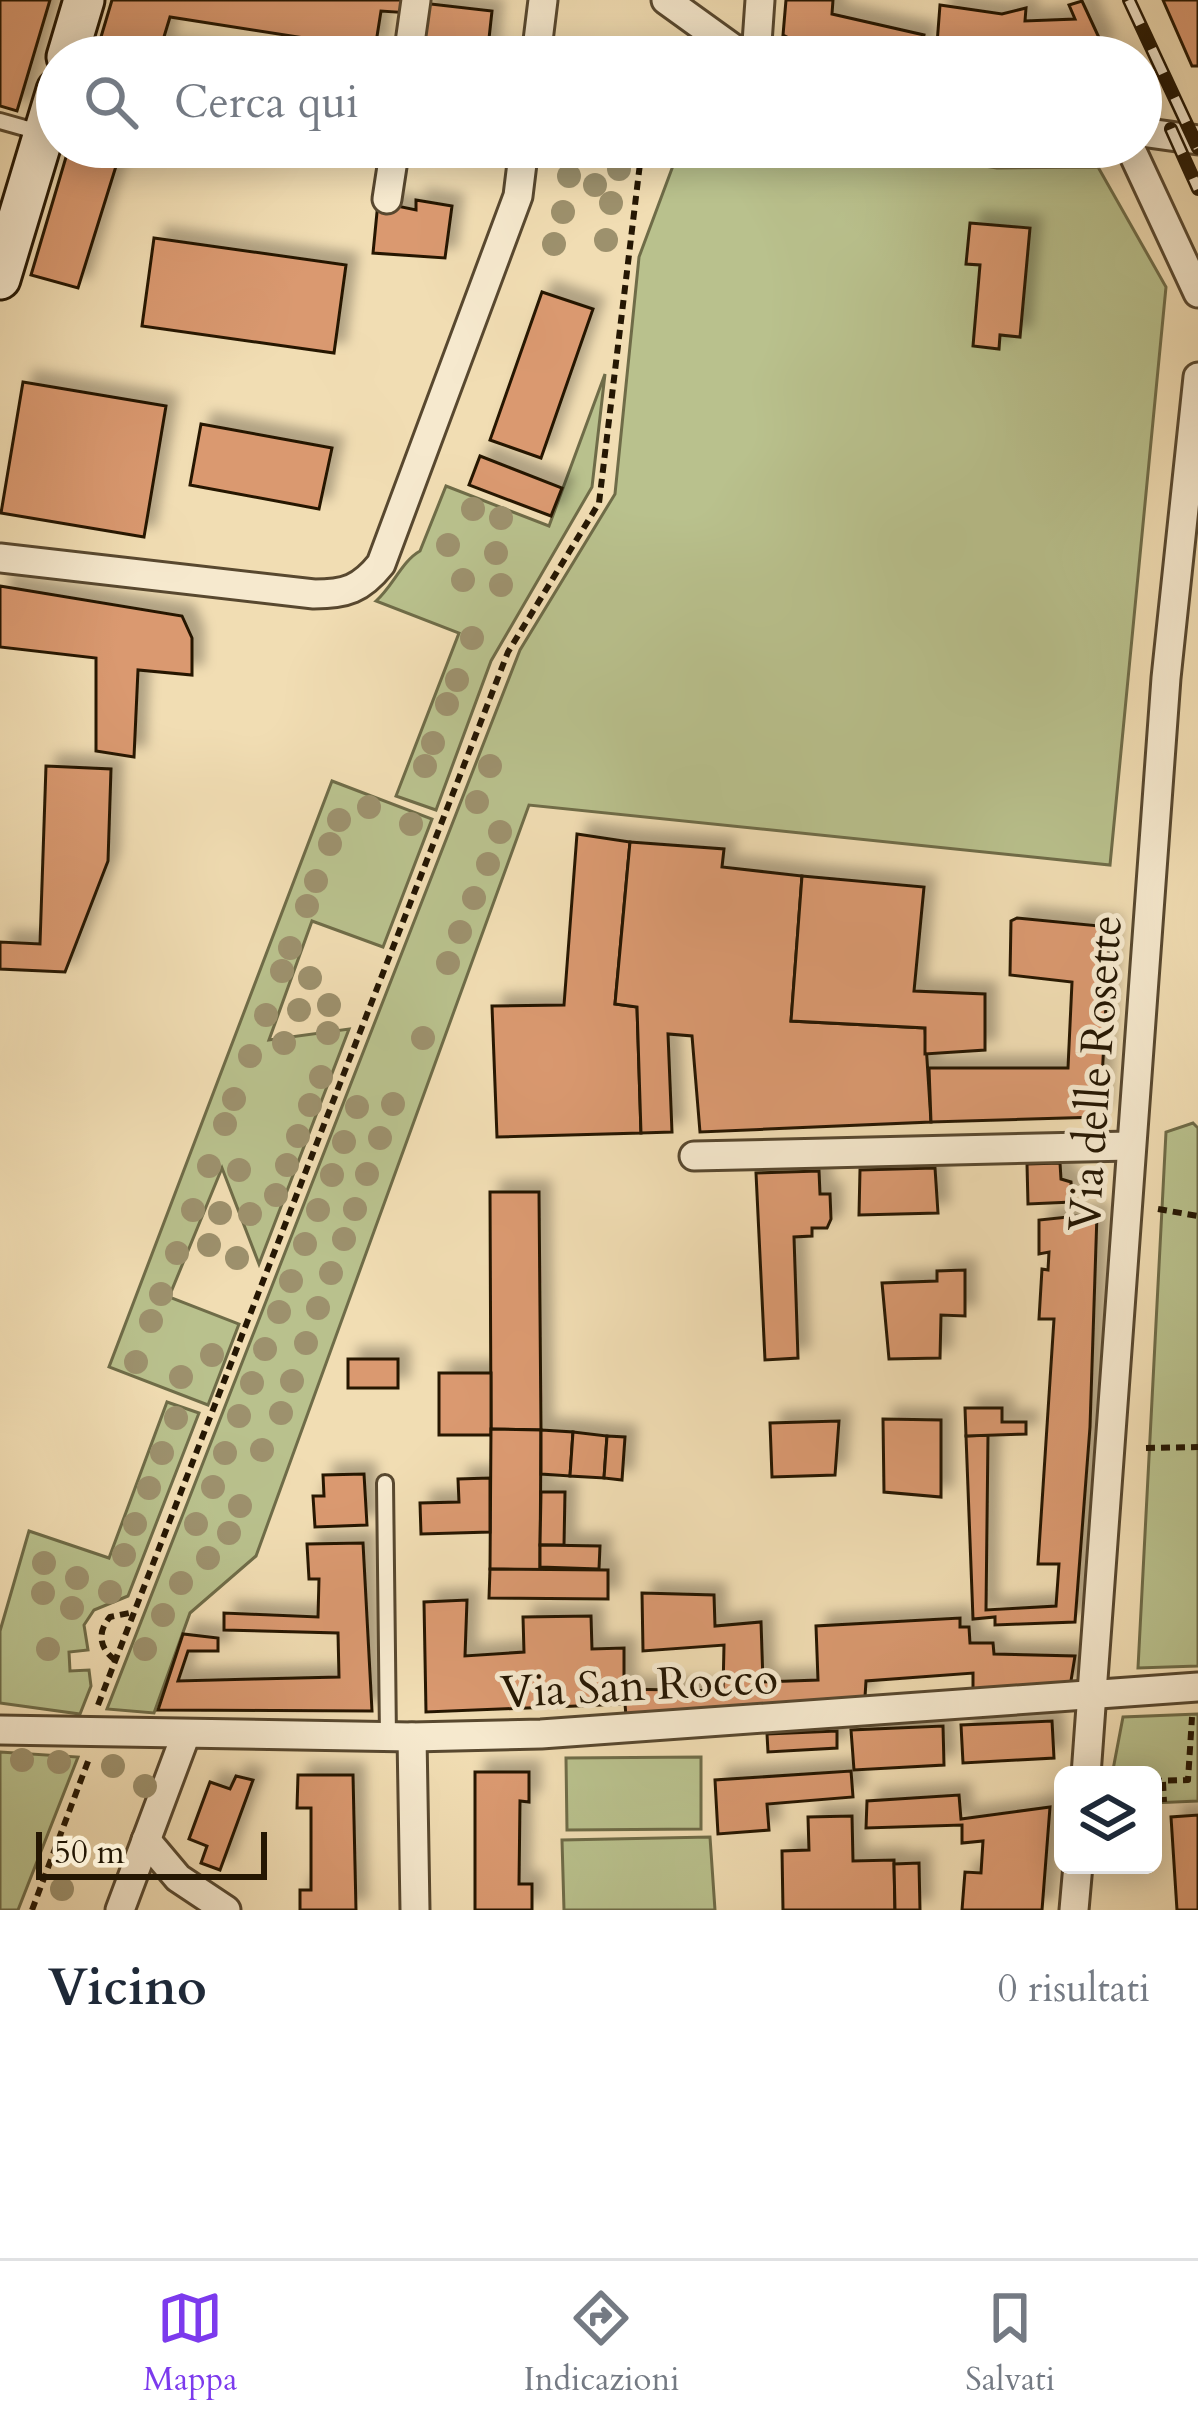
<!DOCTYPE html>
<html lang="it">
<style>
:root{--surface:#fff;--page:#f2f2f3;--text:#1f2937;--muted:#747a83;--line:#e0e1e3;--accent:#7c3aed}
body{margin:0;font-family:Cardo,serif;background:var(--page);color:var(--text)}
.controls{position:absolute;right:36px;bottom:36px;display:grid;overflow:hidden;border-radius:18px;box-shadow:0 6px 30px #0003}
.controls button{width:108px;height:108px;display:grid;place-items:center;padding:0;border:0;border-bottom:3px solid var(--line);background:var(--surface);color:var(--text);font:60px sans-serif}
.scale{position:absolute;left:36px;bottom:30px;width:231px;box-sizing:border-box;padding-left:12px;border:6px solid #251703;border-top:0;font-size:33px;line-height:42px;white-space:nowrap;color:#251703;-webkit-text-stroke:9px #f6e9ce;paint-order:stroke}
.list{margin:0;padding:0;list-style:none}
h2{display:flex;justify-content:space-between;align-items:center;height:156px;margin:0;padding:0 48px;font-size:51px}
h2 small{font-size:39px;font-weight:400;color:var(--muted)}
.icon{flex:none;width:66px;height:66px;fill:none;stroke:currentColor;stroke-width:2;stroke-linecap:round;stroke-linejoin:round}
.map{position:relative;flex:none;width:1198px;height:1910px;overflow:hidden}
.search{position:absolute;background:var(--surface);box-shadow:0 6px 30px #0003;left:36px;right:36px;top:36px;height:132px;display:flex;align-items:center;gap:30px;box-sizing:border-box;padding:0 42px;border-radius:66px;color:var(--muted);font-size:45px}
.sheet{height:348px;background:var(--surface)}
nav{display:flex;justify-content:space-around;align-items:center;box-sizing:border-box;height:168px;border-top:3px solid var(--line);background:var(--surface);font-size:33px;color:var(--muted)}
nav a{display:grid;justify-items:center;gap:6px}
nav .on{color:var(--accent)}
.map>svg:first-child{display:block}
</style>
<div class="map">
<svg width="1198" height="1910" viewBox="0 0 1198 1910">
<defs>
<filter id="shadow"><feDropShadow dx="11" dy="-11" stdDeviation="6" flood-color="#0004"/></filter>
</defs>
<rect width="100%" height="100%" fill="#f1ddb3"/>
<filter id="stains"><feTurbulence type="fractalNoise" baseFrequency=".00167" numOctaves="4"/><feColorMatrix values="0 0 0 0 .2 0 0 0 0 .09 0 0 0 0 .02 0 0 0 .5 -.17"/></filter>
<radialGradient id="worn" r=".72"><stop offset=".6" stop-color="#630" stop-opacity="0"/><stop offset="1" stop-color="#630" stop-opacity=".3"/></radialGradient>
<g fill="#b9c18d" stroke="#6f6c48" stroke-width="3">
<polygon points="680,147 862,147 997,168 1098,167 1166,287 1110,865 529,805 256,1556 190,1613 154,1713 107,1709 520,650 615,494 639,257"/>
<path d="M605,374L592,487L491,661L436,810L396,796L459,633L376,601C393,586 402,561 420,551L446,486L549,526Z"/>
<polygon points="332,781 432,819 383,947 312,921 269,1040 349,1029 259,1264 222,1168 169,1297 239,1324 208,1405 109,1367"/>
<polygon points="1193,1123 1198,1128 1198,1666 1138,1668 1166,1132"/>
<polygon points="167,1402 199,1413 128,1596 94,1610 84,1625 88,1650 69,1652 70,1671 89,1670 91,1686 80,1714 0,1703 0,1631 29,1531 109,1558"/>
<polygon points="1198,1714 1198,1801 1153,1803 1153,1775 1112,1775 1123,1717"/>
<polygon points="0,1752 78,1757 18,1910 0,1910"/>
<polygon points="701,1757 701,1829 567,1830 566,1758"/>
<polygon points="710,1837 715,1910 564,1910 562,1840"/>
</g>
<g fill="#da9970" stroke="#251703" stroke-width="3" filter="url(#shadow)">
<polygon points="0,0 50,0 17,111 0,106"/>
<polygon points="112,0 412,0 410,13 381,11 375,49 170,17 160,50 215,57 95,57"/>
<polygon points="786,0 833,0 832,14 924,35 920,57 827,57 783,35"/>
<polygon points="1163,0 1198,0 1198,66 1192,66"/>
<polygon points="1082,1 1101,42 1099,51 1001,57 1001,49 961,45 961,57 936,57 940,5 1002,14 1026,8 1025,21 1075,19 1069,5"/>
<polygon points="422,3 492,11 487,57 417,57"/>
<polygon points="69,147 122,147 78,288 31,275"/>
<polygon points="416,200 452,206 445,258 373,253 378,202 416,210"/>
<polygon points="970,223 1030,228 1020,337 1000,335 999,349 973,346 980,265 966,264"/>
<polygon points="154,238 346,265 334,353 142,326"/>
<polygon points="542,292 593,309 541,458 490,440"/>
<polygon points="23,382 166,406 144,537 1,513"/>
<polygon points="201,424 332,448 319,509 190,485"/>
<polygon points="480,456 562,488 551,516 469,485"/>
<polygon points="0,586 182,616 192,638 192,675 138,670 134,757 96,751 96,658 0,647"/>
<polygon points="46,766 111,769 108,861 65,972 0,969 0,942 40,944"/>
<polygon points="577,834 630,842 615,1004 637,1007 641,1133 497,1137 492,1006 564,1005"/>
<polygon points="630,842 724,849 722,867 802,876 791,1021 925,1028 931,1122 700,1132 692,1036 668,1034 672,1132 641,1133 637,1007 615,1004"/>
<polygon points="802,876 924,887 914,991 985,994 985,1050 925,1054 925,1028 791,1021"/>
<polygon points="1017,918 1110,927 1100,1117 931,1122 929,1068 1068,1068 1072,982 1010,975 1011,921"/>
<polygon points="1060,1163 1061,1179 1071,1182 1072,1202 1028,1204 1027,1164"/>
<polygon points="935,1168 938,1213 859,1215 860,1170"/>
<polygon points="819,1171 820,1194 830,1194 831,1219 827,1228 812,1228 812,1236 794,1237 798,1358 765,1360 756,1173"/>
<polygon points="490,1192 539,1192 541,1430 491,1429"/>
<polygon points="1097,1214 1090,1427 1075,1622 995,1625 995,1617 973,1619 966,1436 988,1435 986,1610 1056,1606 1059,1564 1038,1564 1054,1319 1039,1319 1042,1269 1048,1270 1049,1252 1039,1254 1039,1220"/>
<polygon points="965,1270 965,1316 941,1315 940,1358 889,1359 882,1283 937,1281 937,1271"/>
<rect x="348" y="1359" width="50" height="29"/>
<rect x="439" y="1373" width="52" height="62"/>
<polygon points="965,1408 1002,1408 1002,1422 1026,1422 1026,1434 966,1436"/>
<polygon points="883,1419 941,1420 941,1497 884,1492"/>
<polygon points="839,1421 835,1475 772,1477 770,1423"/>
<polygon points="491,1429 541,1430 540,1570 490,1569"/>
<polygon points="541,1430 573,1432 570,1476 541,1474"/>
<polygon points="573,1432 607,1436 604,1478 570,1476"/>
<polygon points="607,1436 625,1437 622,1480 604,1478"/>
<polygon points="364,1474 367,1525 315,1527 313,1496 324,1496 323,1475"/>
<polygon points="490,1478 490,1532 421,1534 420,1503 459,1502 458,1479"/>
<polygon points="541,1492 565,1492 564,1545 540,1545"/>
<polygon points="363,1543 372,1711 158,1710 183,1634 218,1638 218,1651 188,1651 178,1681 339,1677 338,1633 224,1630 224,1613 318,1617 319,1579 309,1579 307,1544"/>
<polygon points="540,1545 600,1546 599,1569 540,1567"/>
<polygon points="490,1569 608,1570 608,1599 489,1598"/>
<polygon points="642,1593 714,1595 715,1626 761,1622 763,1682 818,1680 816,1626 960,1618 960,1627 969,1627 970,1643 993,1643 994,1654 1075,1656 1070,1687 973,1693 973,1673 866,1681 865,1697 818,1700 817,1707 626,1716 625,1704 426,1712 424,1602 467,1600 465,1656 524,1652 523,1617 591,1616 592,1649 624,1648 624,1689 723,1691 724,1645 643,1651"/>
<polygon points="1052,1721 1054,1758 963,1763 961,1725"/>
<polygon points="943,1726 944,1765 854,1770 851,1730"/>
<polygon points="837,1731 837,1748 768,1752 767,1734"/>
<polygon points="851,1771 853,1797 767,1804 769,1830 718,1834 715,1780"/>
<polygon points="475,1772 529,1772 529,1802 520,1801 519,1884 532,1884 532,1910 475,1910"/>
<polygon points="298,1775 353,1775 356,1910 300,1910 300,1890 311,1890 311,1808 297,1808"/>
<polygon points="236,1776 253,1780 220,1870 201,1863 207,1846 189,1839 210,1782 230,1789"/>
<polygon points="959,1795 961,1819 1050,1807 1042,1910 962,1910 965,1872 981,1873 983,1841 962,1843 962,1825 866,1828 867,1801"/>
<polygon points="1198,1815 1198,1910 1177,1910 1171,1817"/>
<polygon points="852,1816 853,1861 894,1860 895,1910 783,1910 782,1851 809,1850 808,1817"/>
<polygon points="919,1863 920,1910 895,1910 894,1864"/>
</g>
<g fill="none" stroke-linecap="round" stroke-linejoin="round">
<g stroke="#58482f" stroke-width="20">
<g id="lane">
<polyline points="0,121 39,132"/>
<polyline points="385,1483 388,1737"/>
</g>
</g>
<g stroke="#58482f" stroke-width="33">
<g id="street">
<polyline points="666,0 745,57"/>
<polyline points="408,57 416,0"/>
<polyline points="536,57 543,0"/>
<polyline points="756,57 760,0"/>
<polyline points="1141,132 1198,140"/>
<polyline points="1130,147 1198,293"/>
<polyline points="387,199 395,147"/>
<path d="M0,558L314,594C346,594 361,589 381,564L518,196L524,147"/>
<polyline points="694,1156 1130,1146"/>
<polyline points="0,1730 412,1737 541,1734 1198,1687"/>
<polyline points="412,1737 415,1910"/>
<polyline points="1086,1775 1166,678 1198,377"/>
<polyline points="146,1840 178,1878 226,1910"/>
<polyline points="120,1910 186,1734"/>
<polyline points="1074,1910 1078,1865"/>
</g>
</g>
<g stroke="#251703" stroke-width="45">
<g id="secondary">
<polyline points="67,57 84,0"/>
<polyline points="0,279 57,90"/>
</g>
</g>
<g stroke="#251703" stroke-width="6" stroke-dasharray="9 6" stroke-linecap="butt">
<polyline points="1158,1209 1198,1216"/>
<polyline points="1146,1448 1198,1447"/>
<path d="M115,1660C99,1648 97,1632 110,1617L134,1612"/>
<polyline points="98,1705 508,652 599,503 642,147"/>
<polyline points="1153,1781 1188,1780 1192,1717"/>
<polyline points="1163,1782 1164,1802"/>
<polyline points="32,1910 90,1756"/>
</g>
<use href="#lane" stroke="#f6e9ce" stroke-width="14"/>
<use href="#street" stroke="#f6e9ce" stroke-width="27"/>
<use href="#secondary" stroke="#f6e9ce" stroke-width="39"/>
<g stroke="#251703" stroke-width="14">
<g id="rail">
<polyline points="1129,0 1198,148"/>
<polyline points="1171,129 1198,189"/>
</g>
</g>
<use href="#rail" stroke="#f6e9ce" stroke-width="9" stroke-dasharray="27" stroke-linecap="butt"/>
</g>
<g fill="#9d916d">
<circle cx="619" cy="169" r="12"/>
<circle cx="569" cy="176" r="12"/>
<circle cx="595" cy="185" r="12"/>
<circle cx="611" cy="203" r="12"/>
<circle cx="563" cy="212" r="12"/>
<circle cx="606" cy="240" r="12"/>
<circle cx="554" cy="244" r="12"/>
<circle cx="473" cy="509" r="12"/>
<circle cx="501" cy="518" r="12"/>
<circle cx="448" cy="545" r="12"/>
<circle cx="496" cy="553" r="12"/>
<circle cx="463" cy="580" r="12"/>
<circle cx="501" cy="585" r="12"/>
<circle cx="472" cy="638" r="12"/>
<circle cx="457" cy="680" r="12"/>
<circle cx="447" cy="704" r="12"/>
<circle cx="433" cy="743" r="12"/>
<circle cx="425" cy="766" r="12"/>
<circle cx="490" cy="766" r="12"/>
<circle cx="477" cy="802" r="12"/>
<circle cx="369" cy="807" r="12"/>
<circle cx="339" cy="820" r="12"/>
<circle cx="411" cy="824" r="12"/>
<circle cx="500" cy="832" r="12"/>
<circle cx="330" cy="844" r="12"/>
<circle cx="488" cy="864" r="12"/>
<circle cx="316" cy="881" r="12"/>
<circle cx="474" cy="898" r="12"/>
<circle cx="307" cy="906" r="12"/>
<circle cx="460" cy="932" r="12"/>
<circle cx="290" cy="948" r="12"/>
<circle cx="448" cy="963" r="12"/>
<circle cx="282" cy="971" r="12"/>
<circle cx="310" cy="978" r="12"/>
<circle cx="329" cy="1005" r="12"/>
<circle cx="299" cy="1010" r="12"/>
<circle cx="266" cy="1015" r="12"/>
<circle cx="328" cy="1033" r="12"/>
<circle cx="423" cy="1038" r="12"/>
<circle cx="284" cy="1043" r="12"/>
<circle cx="250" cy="1056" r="12"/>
<circle cx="321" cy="1077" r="12"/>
<circle cx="234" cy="1099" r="12"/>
<circle cx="393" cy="1104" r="12"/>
<circle cx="310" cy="1105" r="12"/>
<circle cx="357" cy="1107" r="12"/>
<circle cx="225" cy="1124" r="12"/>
<circle cx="298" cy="1136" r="12"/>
<circle cx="380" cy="1138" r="12"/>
<circle cx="344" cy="1142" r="12"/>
<circle cx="287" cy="1165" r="12"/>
<circle cx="209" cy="1166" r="12"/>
<circle cx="239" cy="1170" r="12"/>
<circle cx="367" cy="1174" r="12"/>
<circle cx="332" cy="1175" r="12"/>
<circle cx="276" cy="1195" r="12"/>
<circle cx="355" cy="1209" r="12"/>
<circle cx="193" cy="1210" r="12"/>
<circle cx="318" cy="1210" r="12"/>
<circle cx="220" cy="1213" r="12"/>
<circle cx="250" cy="1214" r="12"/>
<circle cx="344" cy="1239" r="12"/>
<circle cx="305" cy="1244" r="12"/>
<circle cx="209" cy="1245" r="12"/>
<circle cx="177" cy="1253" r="12"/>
<circle cx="237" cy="1258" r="12"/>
<circle cx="331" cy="1273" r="12"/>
<circle cx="291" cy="1281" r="12"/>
<circle cx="161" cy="1294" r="12"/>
<circle cx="318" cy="1308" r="12"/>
<circle cx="279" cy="1312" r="12"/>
<circle cx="151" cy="1321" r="12"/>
<circle cx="306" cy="1343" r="12"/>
<circle cx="265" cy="1349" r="12"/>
<circle cx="212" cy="1355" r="12"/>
<circle cx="136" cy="1362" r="12"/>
<circle cx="181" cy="1377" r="12"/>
<circle cx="292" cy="1381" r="12"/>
<circle cx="252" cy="1383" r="12"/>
<circle cx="281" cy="1413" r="12"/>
<circle cx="239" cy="1416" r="12"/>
<circle cx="176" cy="1418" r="12"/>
<circle cx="262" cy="1450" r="12"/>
<circle cx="162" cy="1453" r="12"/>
<circle cx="225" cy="1453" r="12"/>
<circle cx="213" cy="1487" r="12"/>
<circle cx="149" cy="1488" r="12"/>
<circle cx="240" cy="1506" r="12"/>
<circle cx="135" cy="1524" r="12"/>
<circle cx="196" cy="1524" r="12"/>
<circle cx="229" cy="1533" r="12"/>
<circle cx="124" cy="1555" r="12"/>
<circle cx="208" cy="1558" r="12"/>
<circle cx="44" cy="1563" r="12"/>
<circle cx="77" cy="1578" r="12"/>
<circle cx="181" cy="1583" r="12"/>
<circle cx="110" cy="1592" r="12"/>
<circle cx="43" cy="1593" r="12"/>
<circle cx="72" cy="1608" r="12"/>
<circle cx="163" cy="1615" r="12"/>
<circle cx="48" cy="1649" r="12"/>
<circle cx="145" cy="1649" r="12"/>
<circle cx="22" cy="1760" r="12"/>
<circle cx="59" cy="1762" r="12"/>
<circle cx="113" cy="1766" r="12"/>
<circle cx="145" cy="1786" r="12"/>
<circle cx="62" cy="1889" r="12"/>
</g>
<g text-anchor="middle" stroke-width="10" stroke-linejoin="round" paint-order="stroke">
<g font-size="45" fill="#251703" stroke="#f6e9ce">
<text transform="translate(1094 1073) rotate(-86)" y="16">Via delle Rosette</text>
<text transform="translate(639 1684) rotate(-3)" y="16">Via San Rocco</text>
</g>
</g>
<rect width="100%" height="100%" filter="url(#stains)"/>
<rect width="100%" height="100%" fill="url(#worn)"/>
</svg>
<div class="controls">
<button><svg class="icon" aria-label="layers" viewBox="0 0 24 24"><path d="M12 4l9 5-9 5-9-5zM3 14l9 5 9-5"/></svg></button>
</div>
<div class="scale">50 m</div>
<div class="search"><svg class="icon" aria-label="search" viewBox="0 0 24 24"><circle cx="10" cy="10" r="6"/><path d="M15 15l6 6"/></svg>Cerca qui</div>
</div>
<section class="sheet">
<h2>Vicino<small>0 risultati</small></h2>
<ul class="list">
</ul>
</section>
<nav>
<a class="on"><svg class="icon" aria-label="map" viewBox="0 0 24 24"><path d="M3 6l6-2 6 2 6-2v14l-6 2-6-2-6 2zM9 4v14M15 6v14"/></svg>Mappa</a>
<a><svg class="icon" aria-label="directions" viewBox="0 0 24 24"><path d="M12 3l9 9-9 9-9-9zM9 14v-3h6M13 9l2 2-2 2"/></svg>Indicazioni</a>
<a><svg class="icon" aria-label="saved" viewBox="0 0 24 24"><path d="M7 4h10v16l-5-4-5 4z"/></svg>Salvati</a>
</nav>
